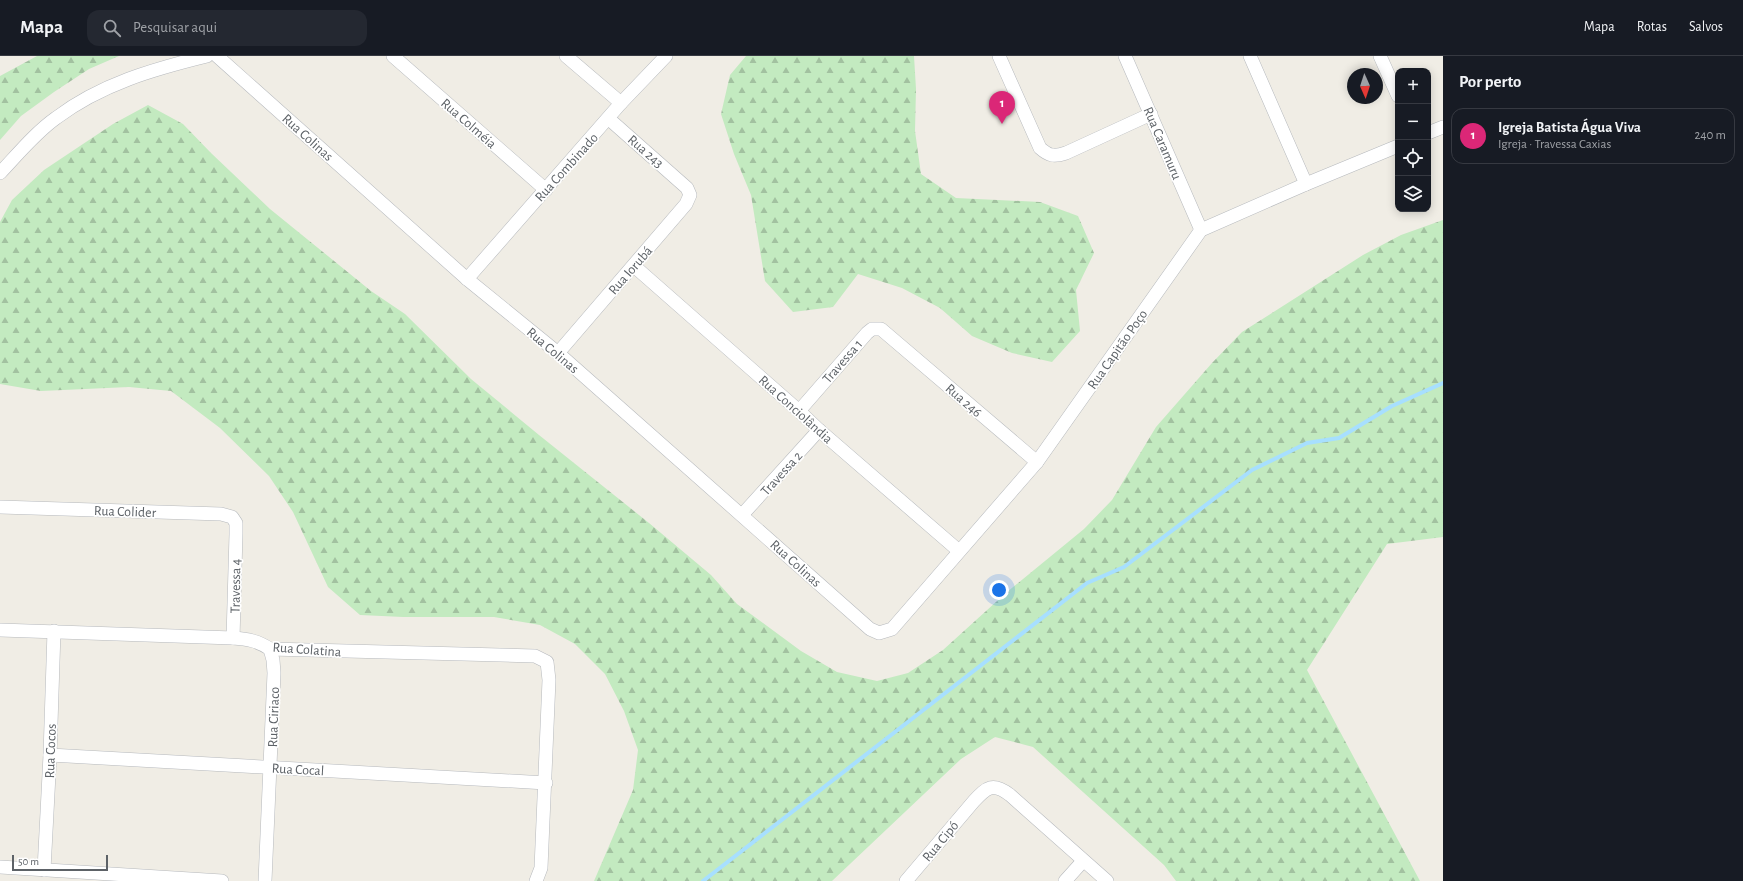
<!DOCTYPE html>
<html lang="pt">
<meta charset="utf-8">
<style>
:root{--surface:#171b24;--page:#242831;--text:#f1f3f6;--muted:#9ea1a6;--line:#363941;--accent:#db2777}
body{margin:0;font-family:"Alegreya Sans",sans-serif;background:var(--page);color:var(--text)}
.controls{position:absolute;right:12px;top:12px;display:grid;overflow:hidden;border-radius:8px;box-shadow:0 2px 10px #0003}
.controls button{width:36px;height:36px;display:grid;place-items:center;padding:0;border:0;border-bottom:1px solid var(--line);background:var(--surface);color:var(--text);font:20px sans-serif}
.compass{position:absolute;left:1347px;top:12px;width:36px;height:36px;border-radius:50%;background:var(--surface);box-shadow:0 2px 10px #0003;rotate:177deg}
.scale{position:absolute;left:12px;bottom:10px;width:96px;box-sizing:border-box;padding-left:4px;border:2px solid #5d6267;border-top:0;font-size:11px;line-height:14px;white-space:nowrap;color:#5d6267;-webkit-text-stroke:3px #fff;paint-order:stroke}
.you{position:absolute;left:999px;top:534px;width:14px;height:14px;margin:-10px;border:3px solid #fff;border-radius:50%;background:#1a73e8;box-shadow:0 0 0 6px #1a73e833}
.badge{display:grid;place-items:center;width:26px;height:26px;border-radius:50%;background:var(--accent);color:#fff;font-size:13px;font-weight:700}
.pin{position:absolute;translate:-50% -33px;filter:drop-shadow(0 1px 2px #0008)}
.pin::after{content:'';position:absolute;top:21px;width:14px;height:12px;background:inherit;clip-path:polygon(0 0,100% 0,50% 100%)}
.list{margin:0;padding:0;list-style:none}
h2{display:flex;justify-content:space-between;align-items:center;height:52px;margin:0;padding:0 16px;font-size:17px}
h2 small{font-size:13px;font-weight:400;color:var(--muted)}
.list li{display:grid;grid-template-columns:26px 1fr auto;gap:12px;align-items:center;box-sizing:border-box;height:56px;margin:0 8px 8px;padding:0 8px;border:1px solid var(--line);border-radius:12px}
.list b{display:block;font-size:15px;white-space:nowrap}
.list p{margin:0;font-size:13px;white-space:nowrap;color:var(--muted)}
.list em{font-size:13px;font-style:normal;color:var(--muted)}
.icon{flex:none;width:22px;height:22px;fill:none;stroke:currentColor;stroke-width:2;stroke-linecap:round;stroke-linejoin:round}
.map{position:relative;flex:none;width:1443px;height:825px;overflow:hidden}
header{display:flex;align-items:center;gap:24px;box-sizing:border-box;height:56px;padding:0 20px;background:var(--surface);border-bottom:1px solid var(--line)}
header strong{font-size:19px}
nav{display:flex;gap:22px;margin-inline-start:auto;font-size:14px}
.search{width:280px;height:36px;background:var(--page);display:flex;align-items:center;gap:10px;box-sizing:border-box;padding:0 14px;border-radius:12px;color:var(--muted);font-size:15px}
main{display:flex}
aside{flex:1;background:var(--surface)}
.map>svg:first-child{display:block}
</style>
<header>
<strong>Mapa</strong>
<div class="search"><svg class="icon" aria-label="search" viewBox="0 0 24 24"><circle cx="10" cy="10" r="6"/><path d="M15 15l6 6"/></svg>Pesquisar aqui</div>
<nav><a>Mapa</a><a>Rotas</a><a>Salvos</a></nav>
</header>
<main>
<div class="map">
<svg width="1443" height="825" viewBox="0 0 1443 825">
<defs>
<pattern id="forest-firs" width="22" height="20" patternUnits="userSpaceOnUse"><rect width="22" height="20" fill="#c3eac0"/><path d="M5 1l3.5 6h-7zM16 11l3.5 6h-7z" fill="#a2c1a0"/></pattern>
</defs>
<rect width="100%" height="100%" fill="#f0ede5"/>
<g fill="url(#forest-firs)">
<polygon points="37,0 119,0 89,13 54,36 21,60 0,84 0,20"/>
<polygon points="746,0 914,0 916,33 915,75 921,118 956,142 1040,146 1078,160 1094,197 1076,234 1080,275 1052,306 1012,297 972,280 940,252 902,232 858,218 833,251 793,256 765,225 751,139 734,98 721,58 730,19"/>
<polygon points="148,49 183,68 211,97 270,153 371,235 405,258 471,323 539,379 649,467 711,519 737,548 801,595 837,616 877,625 908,617 943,594 1007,536 1084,473 1112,444 1156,371 1212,307 1242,276 1363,199 1401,179 1443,164 1443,481 1387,488 1307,614 1420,825 1176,825 1164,809 1033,691 995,681 961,703 832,825 594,825 633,734 638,694 624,655 605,618 575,588 540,569 494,561 403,561 360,559 328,531 293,456 269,420 220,372 171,335 129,331 41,335 0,328 0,166 12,144 44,114 113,68"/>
</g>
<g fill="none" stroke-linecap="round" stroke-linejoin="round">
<polyline stroke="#a7dfff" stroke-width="4" points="703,825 1087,527 1124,511 1252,414 1307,387 1339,382 1392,350 1443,327"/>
<g stroke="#b6b9bd" stroke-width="14">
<g id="minor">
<polyline points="217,0 467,223 558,297 870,573 879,577 892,573 1037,406 1201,174 1306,128 1398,90"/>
<polyline points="393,0 546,134"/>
<polyline points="566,0 621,47"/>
<path d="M999,0L1040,92C1049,100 1054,101 1066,97L1151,58"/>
<polyline points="1125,0 1201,174"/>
<polyline points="1250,0 1306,128"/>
<polyline points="1380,0 1398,40"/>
<polyline points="1428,77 1443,71"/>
<path d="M0,117C18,98 35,77 56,62C101,28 154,13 207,0"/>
<polyline points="634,210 799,355 819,374 959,495"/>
<polyline points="467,223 621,47 666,0"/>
<polyline points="558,297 686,148 690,139 687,132 609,63"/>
<polyline points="799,355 867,277 872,273 881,273 1037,406"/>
<polyline points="0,451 221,458 232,461 236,467 236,478 233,582"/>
<polyline points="742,459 819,374"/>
<path d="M0,574L233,582C248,583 258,585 270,593L535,600L547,606L549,624L541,812L536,825"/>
<polyline points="50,699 546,727"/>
<polyline points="0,811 222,825"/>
<polyline points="44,814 50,699 54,575"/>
<polyline points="265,825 274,617 273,604 270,593"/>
<path d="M906,825L974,745C987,731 993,726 1010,739L1107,825"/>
<polyline points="1065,825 1083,805"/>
</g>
</g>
<use href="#minor" stroke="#fff" stroke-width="13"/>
</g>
<g text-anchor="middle" stroke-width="3.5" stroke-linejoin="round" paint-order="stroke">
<g font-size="14" fill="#5d6267" stroke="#fff">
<text transform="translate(469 67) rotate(41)" y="5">Rua Colméia</text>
<text transform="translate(308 81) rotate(42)" y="5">Rua Colinas</text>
<text transform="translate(1163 87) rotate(67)" y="5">Rua Caramuru</text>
<text transform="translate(646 95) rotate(41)" y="5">Rua 243</text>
<text transform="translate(566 111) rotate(-48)" y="5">Rua Combinado</text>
<text transform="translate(630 214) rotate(-49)" y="5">Rua Iorubá</text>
<text transform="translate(1117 293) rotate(-55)" y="5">Rua Capitão Poço</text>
<text transform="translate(553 294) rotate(40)" y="5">Rua Colinas</text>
<text transform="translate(842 305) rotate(-49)" y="5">Travessa 1</text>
<text transform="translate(964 344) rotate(41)" y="5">Rua 246</text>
<text transform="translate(796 353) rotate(42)" y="5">Rua Conciolândia</text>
<text transform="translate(781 417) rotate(-48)" y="5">Travessa 2</text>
<text transform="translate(125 455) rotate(2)" y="5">Rua Colider</text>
<text transform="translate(796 507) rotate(42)" y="5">Rua Colinas</text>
<text transform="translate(235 530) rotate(-89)" y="5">Travessa 4</text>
<text transform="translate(307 593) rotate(4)" y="5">Rua Colatina</text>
<text transform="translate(273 661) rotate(-88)" y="5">Rua Ciriaco</text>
<text transform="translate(50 695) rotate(-88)" y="5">Rua Cocos</text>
<text transform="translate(298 713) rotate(3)" y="5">Rua Cocal</text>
<text transform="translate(940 785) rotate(-50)" y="5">Rua Cipó</text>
</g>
</g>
</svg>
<div class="controls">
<button>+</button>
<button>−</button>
<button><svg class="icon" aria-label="locate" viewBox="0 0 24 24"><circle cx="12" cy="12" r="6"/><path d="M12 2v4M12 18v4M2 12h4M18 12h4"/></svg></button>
<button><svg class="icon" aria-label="layers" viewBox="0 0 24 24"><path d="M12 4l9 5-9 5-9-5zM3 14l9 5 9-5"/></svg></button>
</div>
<svg class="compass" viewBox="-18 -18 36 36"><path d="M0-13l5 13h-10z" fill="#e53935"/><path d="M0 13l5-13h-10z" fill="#9ea1a6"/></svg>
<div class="scale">50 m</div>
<div class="you"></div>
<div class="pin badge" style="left:1002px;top:68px">1</div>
</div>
<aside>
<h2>Por perto<small></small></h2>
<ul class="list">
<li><span class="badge">1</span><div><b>Igreja Batista Água Viva</b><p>Igreja · Travessa Caxias</p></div><em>240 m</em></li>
</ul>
</aside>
</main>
